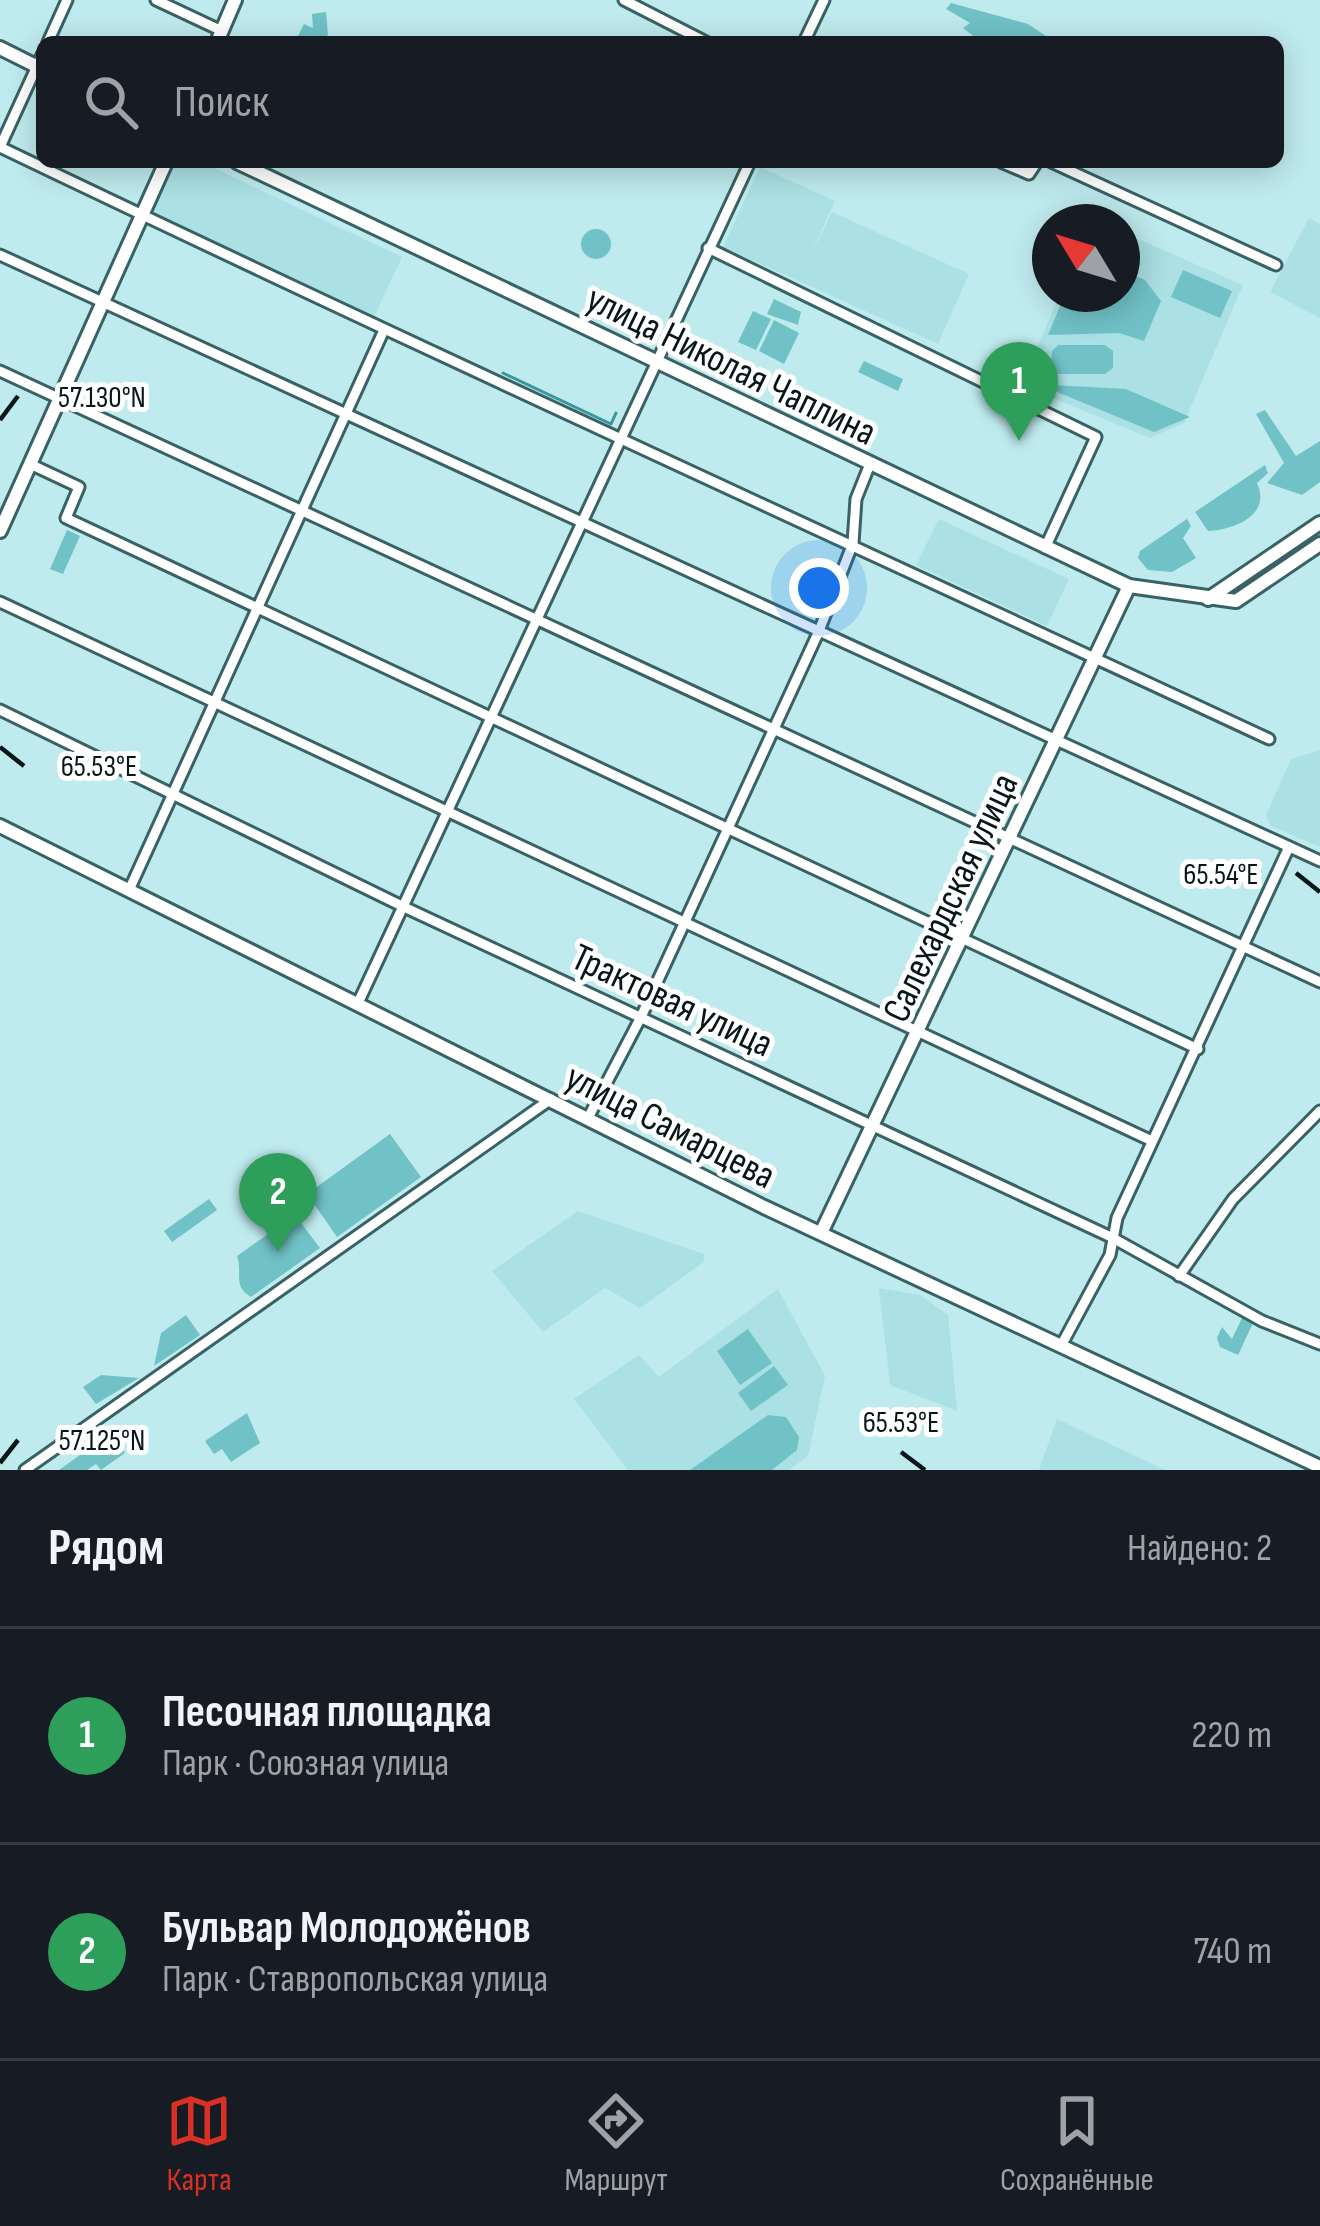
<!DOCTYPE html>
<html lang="ru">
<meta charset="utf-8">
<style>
:root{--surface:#171b24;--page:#20242c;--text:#f1f3f6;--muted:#9ea1a6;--line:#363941;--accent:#d93025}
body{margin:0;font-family:"Sofia Sans Condensed",sans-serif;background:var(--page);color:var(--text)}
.compass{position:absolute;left:1032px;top:204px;width:108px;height:108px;border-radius:50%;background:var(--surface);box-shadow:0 6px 30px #0003;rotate:308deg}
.you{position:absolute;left:819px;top:588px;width:42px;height:42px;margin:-30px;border:9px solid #fff;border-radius:50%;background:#1a73e8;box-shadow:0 0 0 18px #1a73e833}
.badge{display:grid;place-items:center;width:78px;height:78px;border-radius:50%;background:var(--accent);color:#fff;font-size:39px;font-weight:700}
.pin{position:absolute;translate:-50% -99px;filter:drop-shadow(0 3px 6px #0008)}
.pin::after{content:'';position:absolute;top:63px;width:42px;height:36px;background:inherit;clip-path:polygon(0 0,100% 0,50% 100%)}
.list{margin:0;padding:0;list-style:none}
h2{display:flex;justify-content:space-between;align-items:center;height:156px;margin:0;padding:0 48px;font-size:51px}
h2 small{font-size:39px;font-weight:400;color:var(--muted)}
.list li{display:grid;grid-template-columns:78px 1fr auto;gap:36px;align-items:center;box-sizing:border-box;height:216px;padding:0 48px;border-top:3px solid var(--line)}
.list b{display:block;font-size:45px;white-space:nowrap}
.list p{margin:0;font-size:39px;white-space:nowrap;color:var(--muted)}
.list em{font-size:39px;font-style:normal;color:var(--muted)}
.icon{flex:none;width:66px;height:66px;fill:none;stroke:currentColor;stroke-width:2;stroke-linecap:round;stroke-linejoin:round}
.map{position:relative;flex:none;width:1320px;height:1470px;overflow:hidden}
.search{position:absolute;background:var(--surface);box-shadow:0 6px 30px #0003;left:36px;right:36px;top:36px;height:132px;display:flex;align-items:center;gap:30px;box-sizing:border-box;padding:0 42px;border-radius:18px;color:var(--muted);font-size:45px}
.sheet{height:588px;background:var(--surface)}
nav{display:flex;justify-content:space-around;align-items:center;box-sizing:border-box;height:168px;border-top:3px solid var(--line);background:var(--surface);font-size:33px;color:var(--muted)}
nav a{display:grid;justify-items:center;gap:6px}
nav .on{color:var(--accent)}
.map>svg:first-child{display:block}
</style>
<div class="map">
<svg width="1320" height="1470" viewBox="0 0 1320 1470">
<rect width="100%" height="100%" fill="#bfebee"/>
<g fill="#abe1e4">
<polygon points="174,162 201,162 402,257 374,317 151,211"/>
<polygon points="760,167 835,201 809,258 832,212 969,274 938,344 723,247"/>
<polygon points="1309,218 1320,224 1320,318 1270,292"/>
<polygon points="1122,232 1243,285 1184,423 1150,438 1021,385 1060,294 1122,294"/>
<polygon points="939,519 1069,579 1047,626 916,565"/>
<polygon points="1320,750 1320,847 1271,826 1266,815 1291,759"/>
<polygon points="578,1211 704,1254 704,1262 640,1308 605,1288 543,1332 492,1271"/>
<polygon points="879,1288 920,1295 948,1315 957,1411 890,1385"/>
<polygon points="778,1289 825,1376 808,1456 789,1470 628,1470 574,1399 639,1355 659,1377"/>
<polygon points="1057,1419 1165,1470 1039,1470"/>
</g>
<g fill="#70c2c7">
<polygon points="951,3 1028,24 1055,42 981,42 963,28 970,23 946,9"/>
<polygon points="326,12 328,35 316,42 295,42 304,24 313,28 312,14"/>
<circle cx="596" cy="244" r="15"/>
<polygon points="1122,270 1145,280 1161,301 1144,341 1119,333 1048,335 1065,294 1122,294"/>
<polygon points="1183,270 1232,291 1220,318 1171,297"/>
<polygon points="774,299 801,312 798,325 767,314"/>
<polygon points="753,311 771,319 756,350 738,342"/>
<polygon points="774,320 799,333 784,364 759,351"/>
<polygon points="1058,345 1105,345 1113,351 1113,368 1105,374 1057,374 1051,367 1052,351"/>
<polygon points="864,361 903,379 898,391 858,372"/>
<polygon points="1032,372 1053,385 1126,389 1190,417 1154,432 1028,380"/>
<polygon points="1265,410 1296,456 1320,441 1320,482 1302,495 1267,483 1284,463 1256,414"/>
<path d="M1265,465L1268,473L1257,483C1272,515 1234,530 1208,531L1195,512Z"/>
<polygon points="1187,519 1191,526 1183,538 1196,558 1172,572 1148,570 1138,558 1140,551"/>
<polygon points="67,530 80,536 63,574 50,569"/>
<polygon points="390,1134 421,1177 337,1237 307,1194"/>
<polygon points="209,1199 217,1210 172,1242 164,1231"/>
<path d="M295,1215L320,1248L251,1297C232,1286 243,1274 237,1256Z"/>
<polygon points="186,1315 200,1335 154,1366 161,1333"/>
<polygon points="1242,1318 1253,1323 1238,1355 1220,1347 1217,1338 1222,1327 1232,1339"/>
<polygon points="748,1329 772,1363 740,1385 717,1351"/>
<polygon points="774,1366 788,1385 751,1411 738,1393"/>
<polygon points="101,1375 139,1378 96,1404 83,1387"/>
<polygon points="247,1413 260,1443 231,1462 222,1449 214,1454 205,1441"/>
<polygon points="768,1415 786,1417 799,1437 797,1450 772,1470 690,1470"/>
<polygon points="111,1433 125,1453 101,1470 96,1464 87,1470 59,1470"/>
</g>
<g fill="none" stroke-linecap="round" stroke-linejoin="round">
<polyline stroke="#37979d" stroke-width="3" points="503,373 611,424 616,413"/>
<g stroke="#396264" stroke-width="15">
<g id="street">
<polyline points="156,0 222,31"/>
<polyline points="624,0 706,42"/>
<polyline points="48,42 67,0"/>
<polyline points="804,42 824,0"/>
<path d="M0,147C421,349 846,542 1269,739"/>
<polyline points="0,147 42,55"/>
<polyline points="1001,162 1029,174 1037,162"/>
<polyline points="1051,162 1276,265"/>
<polyline points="708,248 1096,437 1045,548"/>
<polyline points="0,255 1320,861"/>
<polyline points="0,371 1320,982"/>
<polyline points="30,464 79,487 66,518 1198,1049"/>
<polyline points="0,602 1152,1141"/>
<polyline points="0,710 404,907 1111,1237 1262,1321 1320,1344"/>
<polyline points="130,888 384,330"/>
<polyline points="358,1003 750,162"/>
<polyline points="588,1118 641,1017 819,631 853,543 856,499 870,464"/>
<polyline points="1179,1276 1233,1199 1320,1111"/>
<polyline points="1062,1344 1110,1255 1117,1218 1289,847"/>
<polyline points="25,1470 551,1099"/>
</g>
</g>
<g stroke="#396264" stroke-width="18">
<g id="secondary">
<polyline points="217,42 235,0"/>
<polyline points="0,48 42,69"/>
<polyline points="237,162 1129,586 1236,601 1320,544"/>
<polyline points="0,531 166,162"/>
<polyline points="1208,599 1320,523"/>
<polyline points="0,826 764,1207 1320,1467"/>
<polyline points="821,1233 1129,586"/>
</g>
</g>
<use href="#street" stroke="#fff" stroke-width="9"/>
<use href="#secondary" stroke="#fff" stroke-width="12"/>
</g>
<path fill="none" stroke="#071718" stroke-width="4.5" d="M0,420L18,396M0,747L24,766M1296,873L1320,892M901,1452L925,1470M0,1463L18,1440"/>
<g text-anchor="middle" stroke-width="10" stroke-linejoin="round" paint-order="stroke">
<g font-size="39" fill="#071718" stroke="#fff">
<text transform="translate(732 364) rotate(26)" y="14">улица Николая Чаплина</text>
<text transform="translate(949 897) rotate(-65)" y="14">Салехардская улица</text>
<text transform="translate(673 999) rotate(25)" y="14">Трактовая улица</text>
<text transform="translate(671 1125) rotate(27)" y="14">улица Самарцева</text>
</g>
</g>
<g font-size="30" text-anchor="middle" fill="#071718" stroke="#fff" stroke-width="10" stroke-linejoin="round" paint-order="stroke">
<text x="102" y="407">57.130°N</text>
<text x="99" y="776">65.53°E</text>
<text x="1221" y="884">65.54°E</text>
<text x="901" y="1432">65.53°E</text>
<text x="102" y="1450">57.125°N</text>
</g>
</svg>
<svg class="compass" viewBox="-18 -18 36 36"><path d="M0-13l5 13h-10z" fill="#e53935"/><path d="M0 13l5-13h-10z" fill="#9ea1a6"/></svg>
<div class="you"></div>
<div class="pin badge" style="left:1019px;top:441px;background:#2e9e5b">1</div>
<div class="pin badge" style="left:278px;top:1252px;background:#2e9e5b">2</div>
<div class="search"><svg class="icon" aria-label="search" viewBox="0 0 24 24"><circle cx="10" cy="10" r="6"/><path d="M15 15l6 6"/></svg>Поиск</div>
</div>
<section class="sheet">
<h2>Рядом<small>Найдено: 2</small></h2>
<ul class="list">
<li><span class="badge" style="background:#2e9e5b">1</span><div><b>Песочная площадка</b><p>Парк · Союзная улица</p></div><em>220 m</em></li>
<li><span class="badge" style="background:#2e9e5b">2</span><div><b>Бульвар Молодожёнов</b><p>Парк · Ставропольская улица</p></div><em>740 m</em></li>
</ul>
</section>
<nav>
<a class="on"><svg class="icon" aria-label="map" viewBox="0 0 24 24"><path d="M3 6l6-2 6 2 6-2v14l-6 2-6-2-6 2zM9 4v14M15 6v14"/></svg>Карта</a>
<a><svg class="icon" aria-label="directions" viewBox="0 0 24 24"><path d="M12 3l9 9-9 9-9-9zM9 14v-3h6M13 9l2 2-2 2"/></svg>Маршрут</a>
<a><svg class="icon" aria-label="saved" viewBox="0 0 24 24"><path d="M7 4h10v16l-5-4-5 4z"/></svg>Сохранённые</a>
</nav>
